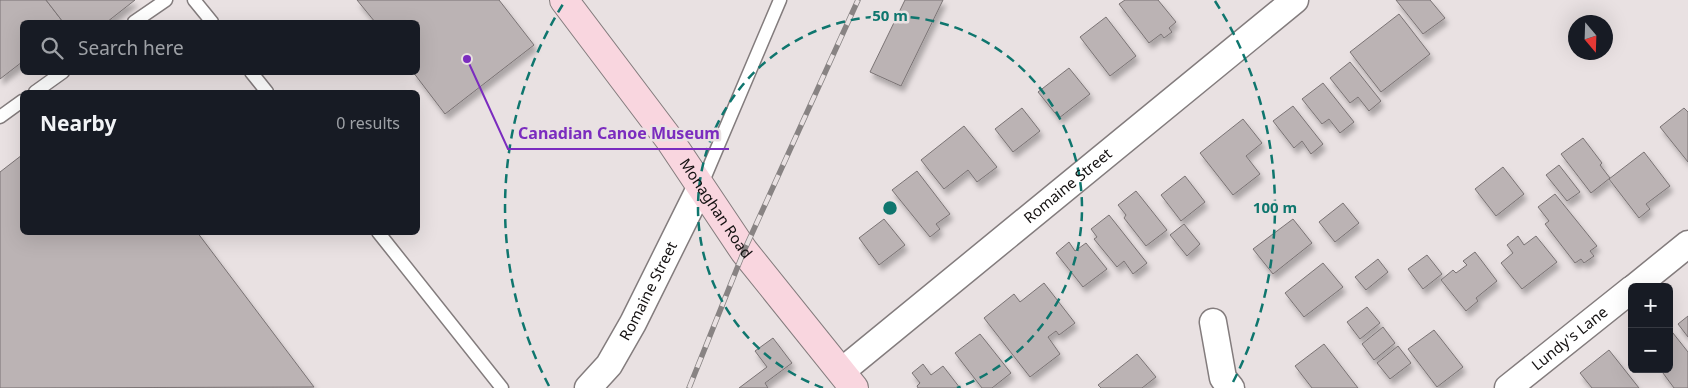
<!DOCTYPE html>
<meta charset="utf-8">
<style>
:root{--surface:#171b24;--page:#242831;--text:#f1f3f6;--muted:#9ea1a6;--line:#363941}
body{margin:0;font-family:"Noto Sans",sans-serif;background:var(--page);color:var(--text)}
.controls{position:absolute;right:15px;bottom:15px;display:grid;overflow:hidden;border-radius:8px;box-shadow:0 5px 20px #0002}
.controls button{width:45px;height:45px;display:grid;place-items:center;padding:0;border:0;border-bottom:1px solid var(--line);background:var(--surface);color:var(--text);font:25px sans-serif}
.compass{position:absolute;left:1568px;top:15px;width:45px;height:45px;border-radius:50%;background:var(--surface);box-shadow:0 5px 20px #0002;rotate:161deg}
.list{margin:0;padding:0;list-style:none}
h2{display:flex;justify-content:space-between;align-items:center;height:65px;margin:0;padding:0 20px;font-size:21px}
h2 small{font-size:16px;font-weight:400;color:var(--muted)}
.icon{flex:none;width:28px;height:28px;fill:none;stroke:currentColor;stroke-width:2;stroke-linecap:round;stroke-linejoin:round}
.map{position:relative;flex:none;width:1688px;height:388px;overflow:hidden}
.search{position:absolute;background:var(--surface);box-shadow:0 5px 20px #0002;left:20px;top:20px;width:400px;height:55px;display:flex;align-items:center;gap:12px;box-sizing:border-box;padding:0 18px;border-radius:8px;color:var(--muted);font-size:19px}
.panel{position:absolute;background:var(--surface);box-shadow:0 5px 20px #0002;left:20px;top:90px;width:400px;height:145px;border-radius:8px}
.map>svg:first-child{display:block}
</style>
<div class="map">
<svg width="1688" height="388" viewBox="0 0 1688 388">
<defs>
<filter id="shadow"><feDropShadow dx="3" dy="5.5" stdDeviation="2.5" flood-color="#0004"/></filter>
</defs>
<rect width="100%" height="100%" fill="#e9e1e2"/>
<g fill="#bbb3b4" stroke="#7a7374" filter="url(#shadow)">
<polygon points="0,0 46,0 63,22 22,22 22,62 0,79"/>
<polygon points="46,0 135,0 107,22 63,22"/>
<polygon points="357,0 499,0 534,45 445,114 413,72 418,72 418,22 375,22"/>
<polygon points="905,0 943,0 901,86 870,72"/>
<polygon points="1125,0 1158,0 1176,22 1169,28 1172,32 1164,38 1161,34 1149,43 1119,4"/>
<polygon points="1396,0 1430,0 1445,18 1423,34"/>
<polygon points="1399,14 1430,54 1381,92 1350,52"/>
<polygon points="1106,17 1136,56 1110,76 1080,37"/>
<polygon points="1350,62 1381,101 1369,111 1358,97 1350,103 1330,78"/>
<polygon points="1069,68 1090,94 1059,118 1038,92"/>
<polygon points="1323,83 1354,122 1340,133 1329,119 1322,124 1302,99"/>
<polygon points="1293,106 1323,144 1311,154 1302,141 1294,148 1273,121"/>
<polygon points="1022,108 1040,131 1013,152 995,129"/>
<polygon points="1684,108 1688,112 1688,162 1660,127"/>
<polygon points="1243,119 1262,143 1246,156 1260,174 1233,195 1200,153"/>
<polygon points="964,126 997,167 977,182 968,170 944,189 921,160"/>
<polygon points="1583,138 1602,163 1600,165 1610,178 1591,193 1561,154"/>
<polygon points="1644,152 1670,186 1646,204 1650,209 1639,218 1609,179"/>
<polygon points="22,155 22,232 197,232 314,387 0,388 0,172"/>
<polygon points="1559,165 1580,192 1567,201 1546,175"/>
<polygon points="1503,167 1524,194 1496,216 1475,189"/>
<polygon points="917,171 950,214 936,224 940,229 930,237 892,190"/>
<polygon points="1185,176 1205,202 1181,221 1161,195"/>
<polygon points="1136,191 1167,230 1146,246 1124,218 1126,215 1118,205"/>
<polygon points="1555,194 1597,246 1590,251 1594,256 1584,263 1581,259 1575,263 1545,224 1549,221 1538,207"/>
<polygon points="1343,203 1359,223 1335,242 1319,222"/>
<polygon points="1109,215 1147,263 1133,274 1124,261 1117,267 1094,239 1097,237 1091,229"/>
<polygon points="884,219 905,245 879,265 859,238"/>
<polygon points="1293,219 1312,243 1273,274 1253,249"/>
<polygon points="1184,224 1200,244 1187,256 1170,235"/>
<polygon points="1518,236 1524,245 1536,236 1557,262 1522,289 1501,263 1513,253 1507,245"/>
<polygon points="1069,242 1075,251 1086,243 1107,269 1083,287 1056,253"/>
<polygon points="1475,252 1497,281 1476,298 1478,301 1466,311 1441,280 1453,270 1456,273 1467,265 1463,261"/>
<polygon points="1427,255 1442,274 1423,289 1408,269"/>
<polygon points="1378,259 1388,272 1366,290 1355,277"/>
<polygon points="1323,263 1343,287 1304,317 1285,293"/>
<polygon points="1044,283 1075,323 1059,335 1056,331 1048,337 1060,354 1030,377 984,318 1014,294 1020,302"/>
<polygon points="1367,307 1380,323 1360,339 1347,322"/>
<polygon points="1688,316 1688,337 1678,324"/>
<polygon points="1383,327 1395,343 1374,360 1362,344"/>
<polygon points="1669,328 1688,352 1688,388 1674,388 1660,369 1669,369"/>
<polygon points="1434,330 1463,367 1437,387 1408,349"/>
<polygon points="980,334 1011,373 992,388 982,388 955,353"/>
<polygon points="773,338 792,363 765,383 768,388 739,388 767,367 755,351"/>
<polygon points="1324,344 1358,388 1312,388 1295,366"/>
<polygon points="1398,346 1411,363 1390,379 1377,363"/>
<polygon points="1609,350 1639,388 1592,388 1580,373"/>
<polygon points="1137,354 1156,377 1142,388 1101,388 1098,385"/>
<polygon points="923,364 931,375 943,366 960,388 918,388 917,386 920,383 912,373"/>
</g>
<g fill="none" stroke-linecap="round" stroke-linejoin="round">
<g stroke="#837c7d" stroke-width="15">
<g id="lane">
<polyline points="194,0 212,22"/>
<polyline points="134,22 166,0"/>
<polyline points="251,72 267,92"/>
<polyline points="35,92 63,72"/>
<polyline points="0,117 22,101"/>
<polyline points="701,186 780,0"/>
<polyline points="378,232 502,388"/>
</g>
</g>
<g stroke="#837c7d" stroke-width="29">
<g id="street">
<polyline points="1635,287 1688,244"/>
<polyline points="1213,322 1223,378 1231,388"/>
<path id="s1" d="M842,371L1295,0"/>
<path id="s2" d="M588,388L609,365L633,323L700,188"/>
<path id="s3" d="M1508,388L1632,289"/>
</g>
</g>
<g stroke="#837c7d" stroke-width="30">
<g id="secondary">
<path id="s4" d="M564,0L669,139L744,251L854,388"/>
</g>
</g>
<use href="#lane" stroke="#fff" stroke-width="12"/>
<use href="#street" stroke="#fff" stroke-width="26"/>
<use href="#secondary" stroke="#f9d6df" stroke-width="28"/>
<g stroke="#888383" stroke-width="5.5">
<polyline id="rail" points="689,388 744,251 858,0"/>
</g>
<use href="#rail" stroke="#e9e1e2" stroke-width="4" stroke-dasharray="11" stroke-linecap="butt"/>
</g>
<g fill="none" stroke="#0f766e" stroke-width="2.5" stroke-dasharray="9 6">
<path d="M823 388A192 192 0 1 1 957 388"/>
<path d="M549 386A385 385 0 0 1 565 1M1215 1A385 385 0 0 1 1231 386"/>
</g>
<g text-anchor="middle" stroke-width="5" stroke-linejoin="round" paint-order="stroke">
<g font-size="15" fill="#141111" stroke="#e9e1e2">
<text dy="5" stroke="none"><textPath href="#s1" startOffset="292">Romaine Street</textPath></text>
<text dy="5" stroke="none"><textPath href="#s4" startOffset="258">Monaghan Road</textPath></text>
<text dy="5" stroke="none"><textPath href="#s2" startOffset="115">Romaine Street</textPath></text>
<text dy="5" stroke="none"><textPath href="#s3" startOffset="79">Lundy's Lane</textPath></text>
</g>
</g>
<circle cx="890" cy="208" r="8" fill="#0f766e" stroke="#e9e1e2" stroke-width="2.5"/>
<g font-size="15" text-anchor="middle" font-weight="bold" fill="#0f766e" stroke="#e9e1e2" stroke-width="5" stroke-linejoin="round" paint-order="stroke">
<text x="890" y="21">50 m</text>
<text x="1275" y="213">100 m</text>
</g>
<path fill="none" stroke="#7b2cbf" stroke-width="2" d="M467 59L508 149H729"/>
<circle fill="#7b2cbf" stroke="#e9e1e2" stroke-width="2" cx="467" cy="59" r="5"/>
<g font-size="16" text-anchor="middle" font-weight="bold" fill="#7b2cbf" stroke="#e9e1e2" stroke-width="5" stroke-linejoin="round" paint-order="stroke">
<text x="619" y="139">Canadian Canoe Museum</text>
</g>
</svg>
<div class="controls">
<button>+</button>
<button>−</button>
</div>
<svg class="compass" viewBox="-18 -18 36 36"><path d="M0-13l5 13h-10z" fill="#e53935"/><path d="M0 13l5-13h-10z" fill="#9ea1a6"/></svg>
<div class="search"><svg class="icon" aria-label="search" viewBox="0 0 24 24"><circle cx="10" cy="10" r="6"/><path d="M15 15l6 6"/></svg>Search here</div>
<section class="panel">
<h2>Nearby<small>0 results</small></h2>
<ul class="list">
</ul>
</section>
</div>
